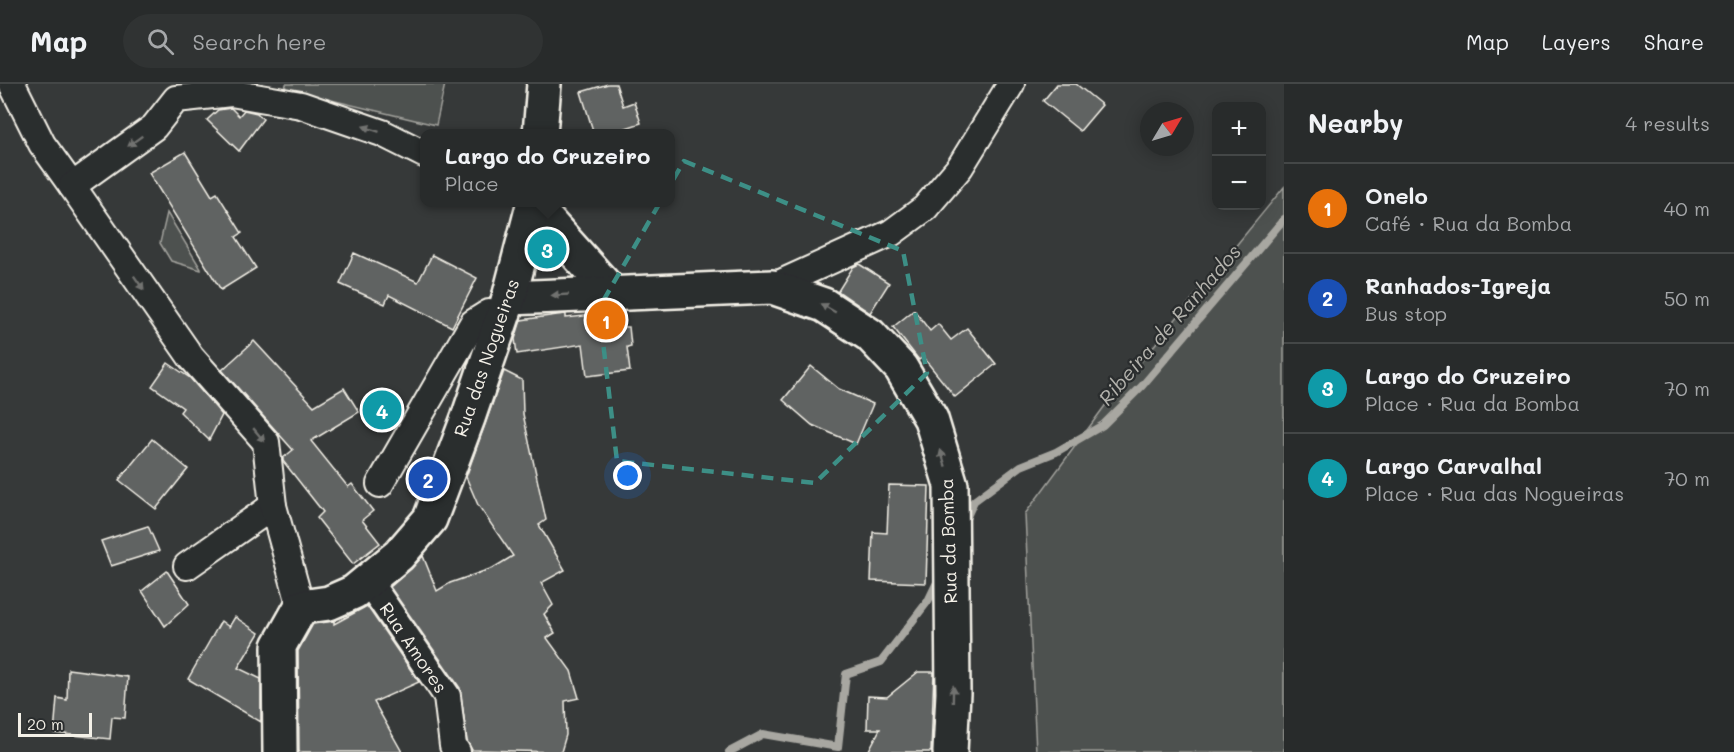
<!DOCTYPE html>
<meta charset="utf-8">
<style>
:root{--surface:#282b2b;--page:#303333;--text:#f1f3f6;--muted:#a5a7a9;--line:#444747;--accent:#ffd166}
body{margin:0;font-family:Mali,sans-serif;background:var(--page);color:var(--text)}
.controls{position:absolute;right:18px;top:18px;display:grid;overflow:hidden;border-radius:12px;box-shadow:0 3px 15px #0003}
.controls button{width:54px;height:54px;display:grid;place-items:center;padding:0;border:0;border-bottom:2px solid var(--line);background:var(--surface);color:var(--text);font:30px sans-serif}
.compass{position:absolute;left:1140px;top:18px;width:54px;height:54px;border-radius:50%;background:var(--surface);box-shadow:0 3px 15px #0003;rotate:52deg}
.scale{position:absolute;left:18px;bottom:15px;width:74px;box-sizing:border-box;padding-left:6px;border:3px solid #f4f1e8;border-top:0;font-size:16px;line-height:21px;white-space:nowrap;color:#f4f1e8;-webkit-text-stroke:4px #2a2d2e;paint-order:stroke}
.you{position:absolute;left:628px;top:392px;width:21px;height:21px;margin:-15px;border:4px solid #fff;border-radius:50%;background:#1a73e8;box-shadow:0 0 0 9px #1a73e833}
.badge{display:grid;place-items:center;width:39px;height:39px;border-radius:50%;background:var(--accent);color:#fff;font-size:20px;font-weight:700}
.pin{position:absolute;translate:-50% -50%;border:3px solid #fff;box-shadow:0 2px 6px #0006}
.popup{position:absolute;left:420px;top:45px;width:255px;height:78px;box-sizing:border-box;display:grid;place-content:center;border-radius:12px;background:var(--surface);filter:drop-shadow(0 2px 4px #0005);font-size:20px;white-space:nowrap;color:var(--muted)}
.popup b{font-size:22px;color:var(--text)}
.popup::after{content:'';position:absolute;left:50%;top:100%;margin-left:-12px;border:12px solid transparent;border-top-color:var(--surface)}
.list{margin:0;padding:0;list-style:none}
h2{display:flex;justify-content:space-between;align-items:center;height:78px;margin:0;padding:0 24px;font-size:26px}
h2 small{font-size:20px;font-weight:400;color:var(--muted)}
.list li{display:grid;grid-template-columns:39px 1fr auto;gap:18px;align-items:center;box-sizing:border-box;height:90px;padding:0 24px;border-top:2px solid var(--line)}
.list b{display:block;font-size:22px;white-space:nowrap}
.list p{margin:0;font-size:20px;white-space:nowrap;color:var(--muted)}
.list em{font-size:20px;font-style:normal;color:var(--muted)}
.icon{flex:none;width:33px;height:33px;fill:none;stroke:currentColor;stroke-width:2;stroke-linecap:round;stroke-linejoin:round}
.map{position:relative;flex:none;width:1284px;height:668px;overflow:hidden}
header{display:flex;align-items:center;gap:36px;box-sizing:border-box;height:84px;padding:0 30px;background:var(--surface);border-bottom:2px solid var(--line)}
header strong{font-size:28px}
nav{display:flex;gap:33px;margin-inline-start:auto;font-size:21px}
.search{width:420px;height:54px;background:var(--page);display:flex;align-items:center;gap:15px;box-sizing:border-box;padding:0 21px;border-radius:33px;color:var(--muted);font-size:22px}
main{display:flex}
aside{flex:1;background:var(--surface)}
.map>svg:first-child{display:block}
</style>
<header>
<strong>Map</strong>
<div class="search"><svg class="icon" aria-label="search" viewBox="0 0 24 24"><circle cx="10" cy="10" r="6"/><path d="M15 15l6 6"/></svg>Search here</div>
<nav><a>Map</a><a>Layers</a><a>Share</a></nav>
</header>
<main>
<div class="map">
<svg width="1284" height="668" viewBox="0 0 1284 668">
<rect width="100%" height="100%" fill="#363939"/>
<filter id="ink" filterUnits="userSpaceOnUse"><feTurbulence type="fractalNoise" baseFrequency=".0167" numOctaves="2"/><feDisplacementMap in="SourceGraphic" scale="12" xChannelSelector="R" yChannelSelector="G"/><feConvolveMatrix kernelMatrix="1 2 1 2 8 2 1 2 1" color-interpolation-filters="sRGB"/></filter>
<g filter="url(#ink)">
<g fill="#4e514f" stroke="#a1a19c" stroke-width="1.5">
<polygon points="286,0 445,0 436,41 285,5"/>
<polygon points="1284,103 1284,668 1036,668 1025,430 1107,319"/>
<polygon points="167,129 201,185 201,186 171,177 160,159"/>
</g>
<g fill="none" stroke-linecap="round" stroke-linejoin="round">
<g stroke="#a8a7a1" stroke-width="8">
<polyline points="964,439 974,417 1021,382 1056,368 1103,341 1142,302 1284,135"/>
<polyline points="729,668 763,650 838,663 846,590 881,578 928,517 940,492"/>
</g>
</g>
<g fill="#616362" stroke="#f4f1e8" stroke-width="1.5">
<polygon points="608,0 616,0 623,22 634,18 641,39 620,46 622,50 594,50 581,8"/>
<polygon points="1057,0 1076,0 1102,21 1080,47 1043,17"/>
<polygon points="231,24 239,32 244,26 257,29 263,35 239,67 207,36 218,26"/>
<polygon points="185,68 212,112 217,109 242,149 236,153 256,184 221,206 149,89"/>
<polygon points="354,169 418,198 432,171 477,194 452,243 389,211 385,220 340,200"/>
<polygon points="859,180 889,199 870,229 838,207 853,183"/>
<polygon points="914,226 930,247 938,240 951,256 967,244 996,280 955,313 923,273 919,276 893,243"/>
<polygon points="621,228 623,243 629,243 631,262 627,263 630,287 587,292 583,260 517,270 515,255 521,236 557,231 566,230 566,234"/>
<polygon points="254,257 314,322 344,304 359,328 311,357 348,403 352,400 373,427 362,436 380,459 353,480 317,434 323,428 283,377 283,374 293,366 222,286"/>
<polygon points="168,279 190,294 222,331 209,356 180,328 183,324 152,302"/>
<polygon points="811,282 839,305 873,320 856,360 812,341 783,316"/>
<polygon points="504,287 522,296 523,330 546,436 539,441 565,486 541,499 553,521 544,530 555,549 547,554 571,587 579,614 565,617 566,651 561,668 472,666 467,657 460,604 390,503 411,485 423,472 437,507 450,499 493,484 513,472 478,421 466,393"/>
<polygon points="152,355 188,385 156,425 119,396"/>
<polygon points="889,401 929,402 926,499 871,497 873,448 887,449"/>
<polygon points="148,442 159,467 111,482 101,457"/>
<polygon points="167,487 189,520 165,542 142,507"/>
<polygon points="367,522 419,598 374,618 402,668 299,668 298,567 313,540 334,537 334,540"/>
<polygon points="235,533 259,549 238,584 261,595 261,638 188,595 221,537 229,543"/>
<polygon points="68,585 128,593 125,634 112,633 110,655 54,649 57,614 67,616"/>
<polygon points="918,588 934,588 931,668 868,668 880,645 867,645 868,612 887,613"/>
</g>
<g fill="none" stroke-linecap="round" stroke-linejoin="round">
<g stroke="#f4f1e8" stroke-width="30">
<g id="street">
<polyline points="12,0 42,60 72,102"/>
<polyline points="772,203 891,149 925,124 960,83 1011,0"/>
<polyline points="380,400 473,239 489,229 502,231"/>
<polyline points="187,482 273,422"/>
<polyline points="368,497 447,612 453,662 457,668"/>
<polyline points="301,523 273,422 266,358 191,273 72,102 154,43 176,15 231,9 301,21 382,49 424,70"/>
</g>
</g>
<g stroke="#f4f1e8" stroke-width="38">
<g id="secondary">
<polyline points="540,50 544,0"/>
<polyline points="534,122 612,209"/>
<polyline points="509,214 772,203 824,221 870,251 901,284 931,335 951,401 953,609 950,668"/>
<polyline points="280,668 279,562 301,523 329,519 354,508 399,471 430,435 468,334 509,214 534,118"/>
</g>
</g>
<use href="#street" stroke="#2a2d2e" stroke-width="26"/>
<use href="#secondary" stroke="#2a2d2e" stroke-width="33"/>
</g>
<defs><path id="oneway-solid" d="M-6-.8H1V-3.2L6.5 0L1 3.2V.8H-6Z" transform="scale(1.5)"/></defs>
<g fill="#71726f">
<use href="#oneway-solid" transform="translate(371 45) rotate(-161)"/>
<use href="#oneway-solid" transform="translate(135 57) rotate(144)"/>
<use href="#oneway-solid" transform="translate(139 199) rotate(55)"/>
<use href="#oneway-solid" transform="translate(560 211) rotate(177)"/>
<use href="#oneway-solid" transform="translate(828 224) rotate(-150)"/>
<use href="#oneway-solid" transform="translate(259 351) rotate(50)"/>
<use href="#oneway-solid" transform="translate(943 374) rotate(-107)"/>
<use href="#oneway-solid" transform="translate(953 610) rotate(-89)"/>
</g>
</g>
<path fill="none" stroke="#3d8f86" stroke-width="4.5" stroke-dasharray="12 8" stroke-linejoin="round" d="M684,77L903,167L927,289L815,399L617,377L599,224Z"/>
<g text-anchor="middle" stroke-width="4.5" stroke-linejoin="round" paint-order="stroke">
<g font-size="18" fill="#f4f1e8" stroke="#2a2d2e">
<text transform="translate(487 274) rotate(-71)" y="6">Rua das Nogueiras</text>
<text transform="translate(949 457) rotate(-92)" y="6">Rua da Bomba</text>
<text transform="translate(413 564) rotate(56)" y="6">Rua Amores</text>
</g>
<g font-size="20" font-style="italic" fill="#b4b3ad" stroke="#2a2d2e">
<text transform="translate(1170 241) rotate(-49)" y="7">Ribeira de Ranhados</text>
</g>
</g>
</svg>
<div class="controls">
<button>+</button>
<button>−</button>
</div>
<svg class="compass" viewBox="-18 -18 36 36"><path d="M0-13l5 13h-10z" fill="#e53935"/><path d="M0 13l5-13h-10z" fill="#a5a7a9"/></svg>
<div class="scale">20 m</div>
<div class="you"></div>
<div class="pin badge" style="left:606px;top:236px;background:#e8710a">1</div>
<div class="pin badge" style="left:428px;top:395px;background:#1a4fb4">2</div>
<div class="pin badge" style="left:547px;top:165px;background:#0f9aa8">3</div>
<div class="popup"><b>Largo do Cruzeiro</b>Place</div>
<div class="pin badge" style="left:382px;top:326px;background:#0f9aa8">4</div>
</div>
<aside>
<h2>Nearby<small>4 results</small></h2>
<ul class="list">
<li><span class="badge" style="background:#e8710a">1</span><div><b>Onelo</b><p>Café · Rua da Bomba</p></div><em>40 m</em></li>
<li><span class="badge" style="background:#1a4fb4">2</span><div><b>Ranhados-Igreja</b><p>Bus stop</p></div><em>50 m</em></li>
<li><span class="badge" style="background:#0f9aa8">3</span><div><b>Largo do Cruzeiro</b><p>Place · Rua da Bomba</p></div><em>70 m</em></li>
<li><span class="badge" style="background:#0f9aa8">4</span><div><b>Largo Carvalhal</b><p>Place · Rua das Nogueiras</p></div><em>70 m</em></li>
</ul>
</aside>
</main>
